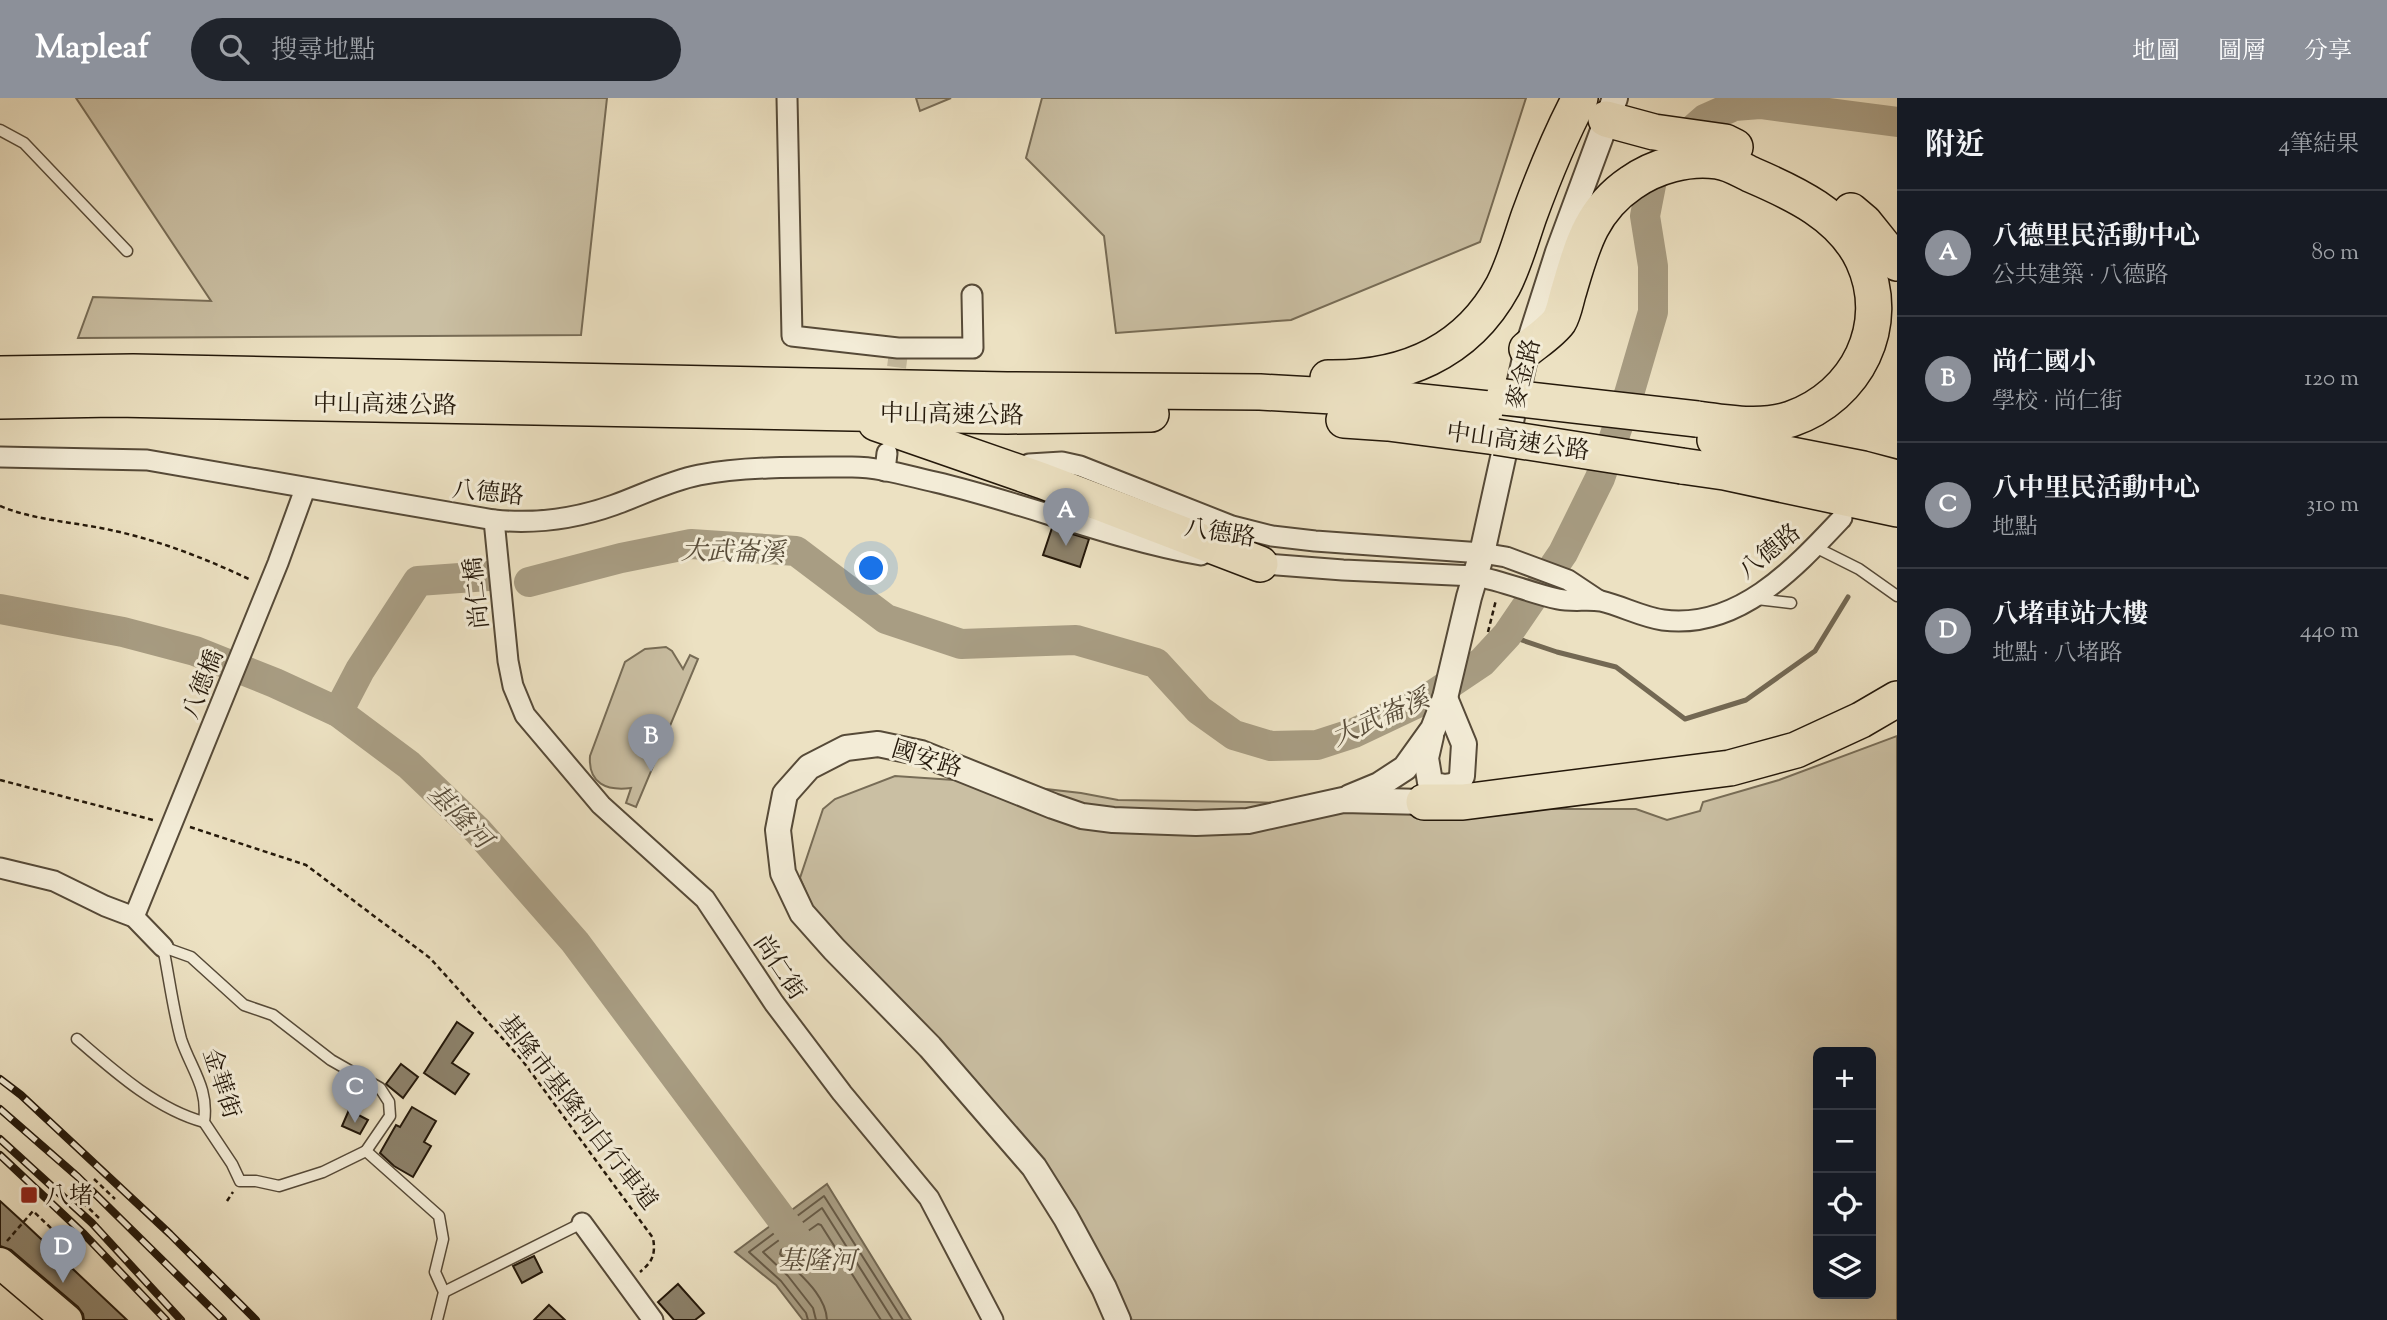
<!DOCTYPE html>
<html lang="zh-TW">
<meta charset="utf-8">
<style>
:root{--surface:#171b24;--page:#20242c;--text:#f1f3f6;--muted:#9ea1a6;--line:#363941;--accent:#8c9099}
body{margin:0;font-family:"Sorts Mill Goudy","Noto Serif TC",serif;background:var(--page);color:var(--text)}
.controls{position:absolute;right:21px;bottom:21px;display:grid;overflow:hidden;border-radius:10px;box-shadow:0 7px 28px #0002}
.controls button{width:63px;height:63px;display:grid;place-items:center;padding:0;border:0;border-bottom:2px solid var(--line);background:var(--surface);color:var(--text);font:35px sans-serif}
.you{position:absolute;left:872px;top:471px;width:24px;height:24px;margin:-18px;border:5px solid #fff;border-radius:50%;background:#1a73e8;box-shadow:0 0 0 10px #1a73e833}
.badge{display:grid;place-items:center;width:46px;height:46px;border-radius:50%;background:var(--accent);color:#fff;font-size:23px;font-weight:700}
.pin{position:absolute;translate:-50% -58px;filter:drop-shadow(0 2px 4px #0008)}
.pin::after{content:'';position:absolute;top:37px;width:24px;height:21px;background:inherit;clip-path:polygon(0 0,100% 0,50% 100%)}
.list{margin:0;padding:0;list-style:none}
h2{display:flex;justify-content:space-between;align-items:center;height:91px;margin:0;padding:0 28px;font-size:30px}
h2 small{font-size:23px;font-weight:400;color:var(--muted)}
.list li{display:grid;grid-template-columns:46px 1fr auto;gap:21px;align-items:center;box-sizing:border-box;height:126px;padding:0 28px;border-top:2px solid var(--line)}
.list b{display:block;font-size:26px;white-space:nowrap}
.list p{margin:0;font-size:23px;white-space:nowrap;color:var(--muted)}
.list em{font-size:23px;font-style:normal;color:var(--muted)}
.icon{flex:none;width:38px;height:38px;fill:none;stroke:currentColor;stroke-width:2;stroke-linecap:round;stroke-linejoin:round}
.map{position:relative;flex:none;width:1897px;height:1222px;overflow:hidden}
header{display:flex;align-items:center;gap:42px;box-sizing:border-box;height:98px;padding:0 35px;background:var(--accent);color:#fff}
header strong{font-size:33px}
nav{display:flex;gap:38px;margin-inline-start:auto;font-size:24px}
.search{width:490px;height:63px;background:var(--page);display:flex;align-items:center;gap:18px;box-sizing:border-box;padding:0 24px;border-radius:38px;color:var(--muted);font-size:26px}
main{display:flex}
aside{flex:1;background:var(--surface)}
.map>svg:first-child{display:block}
</style>
<header>
<strong>Mapleaf</strong>
<div class="search"><svg class="icon" aria-label="search" viewBox="0 0 24 24"><circle cx="10" cy="10" r="6"/><path d="M15 15l6 6"/></svg>搜尋地點</div>
<nav><a>地圖</a><a>圖層</a><a>分享</a></nav>
</header>
<main>
<div class="map">
<svg width="1897" height="1222" viewBox="0 0 1897 1222">
<rect width="100%" height="100%" fill="#ece1c2"/>
<filter id="stains"><feTurbulence type="fractalNoise" baseFrequency=".00286" numOctaves="4"/><feColorMatrix values="0 0 0 0 .2 0 0 0 0 .09 0 0 0 0 .02 0 0 0 .5 -.17"/></filter>
<radialGradient id="worn" r=".72"><stop offset=".6" stop-color="#630" stop-opacity="0"/><stop offset="1" stop-color="#630" stop-opacity=".3"/></radialGradient>
<g fill="#cabfa3" stroke="#776c56" stroke-width="2" fill-rule="evenodd">
<polygon points="76,0 607,0 581,237 78,240 93,199 211,203"/>
<polygon points="916,0 951,0 920,13"/>
<polygon points="1042,0 1526,0 1480,144 1291,222 1116,235 1104,138 1026,60"/>
<path d="M666,549L672,553L683,571L690,557L698,561L636,709L626,705L631,690C607,693 588,686 590,658L625,564L645,551Z"/>
<path d="M1897,638V1222H1132L1058,1083L826,840L800,780L823,711L835,701L895,678L984,684L1081,695L1118,702L1249,704L1455,711H1636L1667,722L1700,713L1703,704L1779,682ZM1818,954H1871V1196H1818Z"/>
</g>
<polygon fill="#a89d83" stroke="#736853" stroke-width="2" points="827,1086 911,1222 803,1222 776,1187 735,1154"/>
<g fill="none" stroke-linecap="round" stroke-linejoin="round">
<g stroke="#665a46" stroke-width="2">
<polyline points="808,1222 806,1215 781,1183 749,1154 824,1098 903,1222"/>
<polyline points="816,1222 813,1210 788,1178 763,1154 822,1110 893,1222"/>
<path d="M827,1222C826,1195 796,1174 780,1156L781,1152L818,1126L821,1127L881,1222"/>
</g>
<polyline stroke="#736853" stroke-width="5" points="1507,537 1557,554 1616,569 1685,621 1746,602 1815,553 1848,499"/>
<g stroke="#a89d83" stroke-width="30">
<polyline points="529,484 621,460 691,446 796,453 886,521 961,546 1076,542 1156,565 1199,612 1234,637 1271,648 1317,647 1354,635 1430,599 1482,564 1507,537 1563,455 1600,380 1629,296 1653,214 1653,168 1645,118 1653,77 1681,42 1705,21 1734,8 1760,6 1897,24"/>
<polyline points="0,511 123,534 195,553 275,585 338,614 409,667 478,733 575,844 804,1151"/>
<polyline points="338,614 360,572 418,483 488,478"/>
</g>
</g>
<g fill="#8c816a" stroke="#24180a" stroke-width="2">
<polygon points="1052,430 1089,441 1080,469 1043,457"/>
<polygon points="457,924 473,935 452,965 469,976 455,996 424,975"/>
<polygon points="401,966 418,979 403,1000 386,986"/>
<polygon points="412,1009 436,1023 424,1044 431,1048 413,1079 394,1068 380,1055 396,1027 400,1029"/>
<polygon points="349,1012 368,1022 360,1036 342,1028"/>
<polygon points="0,1103 23,1124 127,1222 84,1222 83,1216 78,1209 11,1152 0,1148"/>
<polygon points="534,1158 542,1174 522,1185 513,1168"/>
<polygon points="678,1186 704,1215 695,1222 674,1222 658,1204"/>
<polygon points="549,1207 565,1222 534,1222"/>
</g>
<g fill="none" stroke-linecap="round" stroke-linejoin="round">
<polyline stroke="#c4b99d" stroke-width="19" stroke-dasharray="19 10" stroke-linecap="butt" points="893,298 898,258"/>
<g stroke="#564a38" stroke-width="13">
<g id="service">
<polyline points="0,32 24,45 127,153"/>
<polyline points="1815,449 1859,471 1897,498"/>
<polyline points="1757,501 1791,505"/>
<path d="M163,849C169,879 173,911 181,941C191,971 209,990 204,1024L232,1066L240,1083H256L279,1088L323,1074L366,1053L439,1118L443,1141L435,1174L444,1194L437,1222"/>
<polyline points="163,849 191,859 244,907 273,917 331,962 380,990 389,1004 390,1018 366,1053"/>
<path d="M77,941C114,973 156,1011 204,1024"/>
<polyline points="444,1194 582,1125"/>
</g>
</g>
<g stroke="#564a38" stroke-width="23">
<g id="minor">
<polyline points="787,0 792,238 898,250 973,250 972,197"/>
<path d="M0,359L147,362L494,422C534,426 575,421 614,407C642,397 669,383 699,377C745,368 805,369 852,369C880,369 908,378 935,384C1025,405 1111,441 1201,457"/>
<polyline points="1029,366 1062,364 1080,368 1232,428 1272,438 1315,443 1482,455 1506,459 1568,482 1598,502"/>
<polyline points="885,373 887,355"/>
<polyline points="494,422 508,563 513,588 525,617 601,707 705,801 774,905 842,995 929,1100 993,1222"/>
<path d="M1252,465L1343,472L1475,478C1504,483 1530,495 1558,501C1572,504 1587,501 1601,503C1622,508 1642,519 1663,522C1738,532 1795,470 1842,420"/>
<polyline points="0,770 54,783 105,808 134,819 163,849"/>
<polyline points="134,819 278,465 305,391"/>
<polyline points="582,1125 653,1222"/>
</g>
</g>
<g stroke="#564a38" stroke-width="28">
<g id="tertiary">
<path d="M1431,638L1426,660L1430,684C1440,690 1448,690 1458,686"/>
<polyline points="1350,699 1379,687 1405,670 1433,631 1445,600 1469,499 1482,455 1527,251 1558,154 1615,0"/>
<polyline points="1118,1222 1104,1190 1066,1120 1034,1069 930,949 834,851 802,815 783,775 778,732 785,696 809,669 846,650 878,646 921,655 1053,708 1082,718 1113,722 1196,725 1248,723 1343,702 1424,704 1444,698 1458,686 1462,678 1464,646 1445,600"/>
</g>
</g>
<g stroke="#24180a" stroke-width="33">
<polyline id="primary" points="0,1165 67,1222"/>
</g>
<g stroke="#24180a" stroke-width="38">
<g id="motorway">
<polyline points="1606,21 1654,34 1725,44 1735,49"/>
<polyline points="1851,113 1864,124 1897,165"/>
<path d="M1527,251C1537,243 1552,233 1559,223C1564,215 1566,201 1569,192C1582,148 1591,112 1631,85C1655,68 1688,59 1717,63C1729,64 1741,72 1752,77C1794,95 1842,117 1863,162C1893,227 1857,298 1791,321C1761,331 1728,325 1697,321"/>
<polyline points="0,276 133,274 1007,292 1260,294 1403,302 1498,312"/>
<path d="M1328,280C1401,281 1466,256 1503,188C1514,167 1521,141 1529,118C1544,77 1560,38 1580,0"/>
<polyline points="0,303 115,301 1007,318 1151,316"/>
<polyline points="1344,322 1388,325 1496,339"/>
<polyline points="876,325 1043,383 1260,466"/>
<polyline points="1715,342 1863,371 1897,380"/>
<polyline points="1682,368 1724,374 1897,411"/>
<polyline points="1424,704 1463,704 1730,670 1796,652 1861,622 1897,601"/>
</g>
</g>
<g stroke="#24180a" stroke-width="2.5" stroke-dasharray="5 3.5" stroke-linecap="butt">
<path d="M0,408C36,423 77,424 115,433C161,443 209,462 251,482"/>
<polyline points="1488,534 1496,502"/>
<polyline points="0,682 153,722"/>
<path d="M190,729L306,767L430,860L522,962L653,1140C656,1157 652,1164 640,1174"/>
<polyline points="94,1081 115,1101"/>
<polyline points="77,1099 99,1120"/>
<polyline points="227,1103 233,1094"/>
<polyline points="7,1143 33,1113 73,1151"/>
</g>
<use href="#service" stroke="#f3ecd7" stroke-width="10"/>
<use href="#minor" stroke="#f3ecd7" stroke-width="19"/>
<use href="#tertiary" stroke="#f3ecd7" stroke-width="24"/>
<use href="#primary" stroke="#ece1c2" stroke-width="30"/>
<use href="#motorway" stroke="#ece1c2" stroke-width="35"/>
<g stroke="#24180a" stroke-width="8">
<g id="rail">
<polyline points="0,981 21,997 170,1136 256,1222"/>
<polyline points="0,1011 78,1079 223,1222"/>
<polyline points="0,1041 92,1125 181,1222"/>
<polyline points="0,1057 84,1136 166,1222"/>
</g>
</g>
<use href="#rail" stroke="#f3ecd7" stroke-width="5" stroke-dasharray="16" stroke-linecap="butt"/>
<g stroke="#24180a" stroke-width="38" stroke-linecap="butt">
<g id="motorway-bridge">
<polyline points="1504,299 1697,321"/>
<polyline points="1496,339 1682,368"/>
</g>
</g>
<use href="#motorway-bridge" stroke="#ece1c2" stroke-width="35"/>
</g>
<rect fill="#8f2418" stroke="#f3ecd7" stroke-width="2.5" x="20" y="1088" width="18" height="18" rx="3.5"/>
<g text-anchor="middle" stroke-width="6" stroke-linejoin="round" paint-order="stroke">
<g font-size="24" fill="#24180a" stroke="#f3ecd7">
<text transform="translate(1523 276) rotate(-76)" y="8">麥金路</text>
<text transform="translate(385 306) rotate(1)" y="8">中山高速公路</text>
<text transform="translate(952 316) rotate(1)" y="8">中山高速公路</text>
<text transform="translate(1518 343) rotate(8)" y="8">中山高速公路</text>
<text transform="translate(488 394) rotate(6)" y="8">八德路</text>
<text transform="translate(1220 434) rotate(9)" y="8">八德路</text>
<text transform="translate(1769 453) rotate(-39)" y="8">八德路</text>
<text transform="translate(476 495) rotate(-96)" y="8">尚仁橋</text>
<text transform="translate(202 586) rotate(-68)" y="8">八德橋</text>
<text transform="translate(927 660) rotate(17)" y="8">國安路</text>
<text transform="translate(780 869) rotate(56)" y="8">尚仁街</text>
<text transform="translate(222 985) rotate(72)" y="8">金華街</text>
<text transform="translate(579 1014) rotate(52)" y="8">基隆市基隆河自行車道</text>
</g>
<g font-size="24" fill="#24180a" stroke="#f3ecd7" text-anchor="start">
<text x="45" y="1105">八堵</text>
</g>
<g font-size="26" font-style="italic" fill="#594d3a" stroke="#f3ecd7">
<text transform="translate(733 453) rotate(1)" y="9">大武崙溪</text>
<text transform="translate(1380 619) rotate(-24)" y="9">大武崙溪</text>
<text transform="translate(460 718) rotate(45)" y="9">基隆河</text>
<text x="817" y="1171">基隆河</text>
</g>
</g>
<rect width="100%" height="100%" filter="url(#stains)"/>
<rect width="100%" height="100%" fill="url(#worn)"/>
</svg>
<div class="controls">
<button>+</button>
<button>−</button>
<button><svg class="icon" aria-label="locate" viewBox="0 0 24 24"><circle cx="12" cy="12" r="6"/><path d="M12 2v4M12 18v4M2 12h4M18 12h4"/></svg></button>
<button><svg class="icon" aria-label="layers" viewBox="0 0 24 24"><path d="M12 4l9 5-9 5-9-5zM3 14l9 5 9-5"/></svg></button>
</div>
<div class="you"></div>
<div class="pin badge" style="left:1066px;top:448px">A</div>
<div class="pin badge" style="left:651px;top:674px">B</div>
<div class="pin badge" style="left:355px;top:1025px">C</div>
<div class="pin badge" style="left:63px;top:1185px">D</div>
</div>
<aside>
<h2>附近<small>4筆結果</small></h2>
<ul class="list">
<li><span class="badge">A</span><div><b>八德里民活動中心</b><p>公共建築 · 八德路</p></div><em>80 m</em></li>
<li><span class="badge">B</span><div><b>尚仁國小</b><p>學校 · 尚仁街</p></div><em>120 m</em></li>
<li><span class="badge">C</span><div><b>八中里民活動中心</b><p>地點</p></div><em>310 m</em></li>
<li><span class="badge">D</span><div><b>八堵車站大樓</b><p>地點 · 八堵路</p></div><em>440 m</em></li>
</ul>
</aside>
</main>
